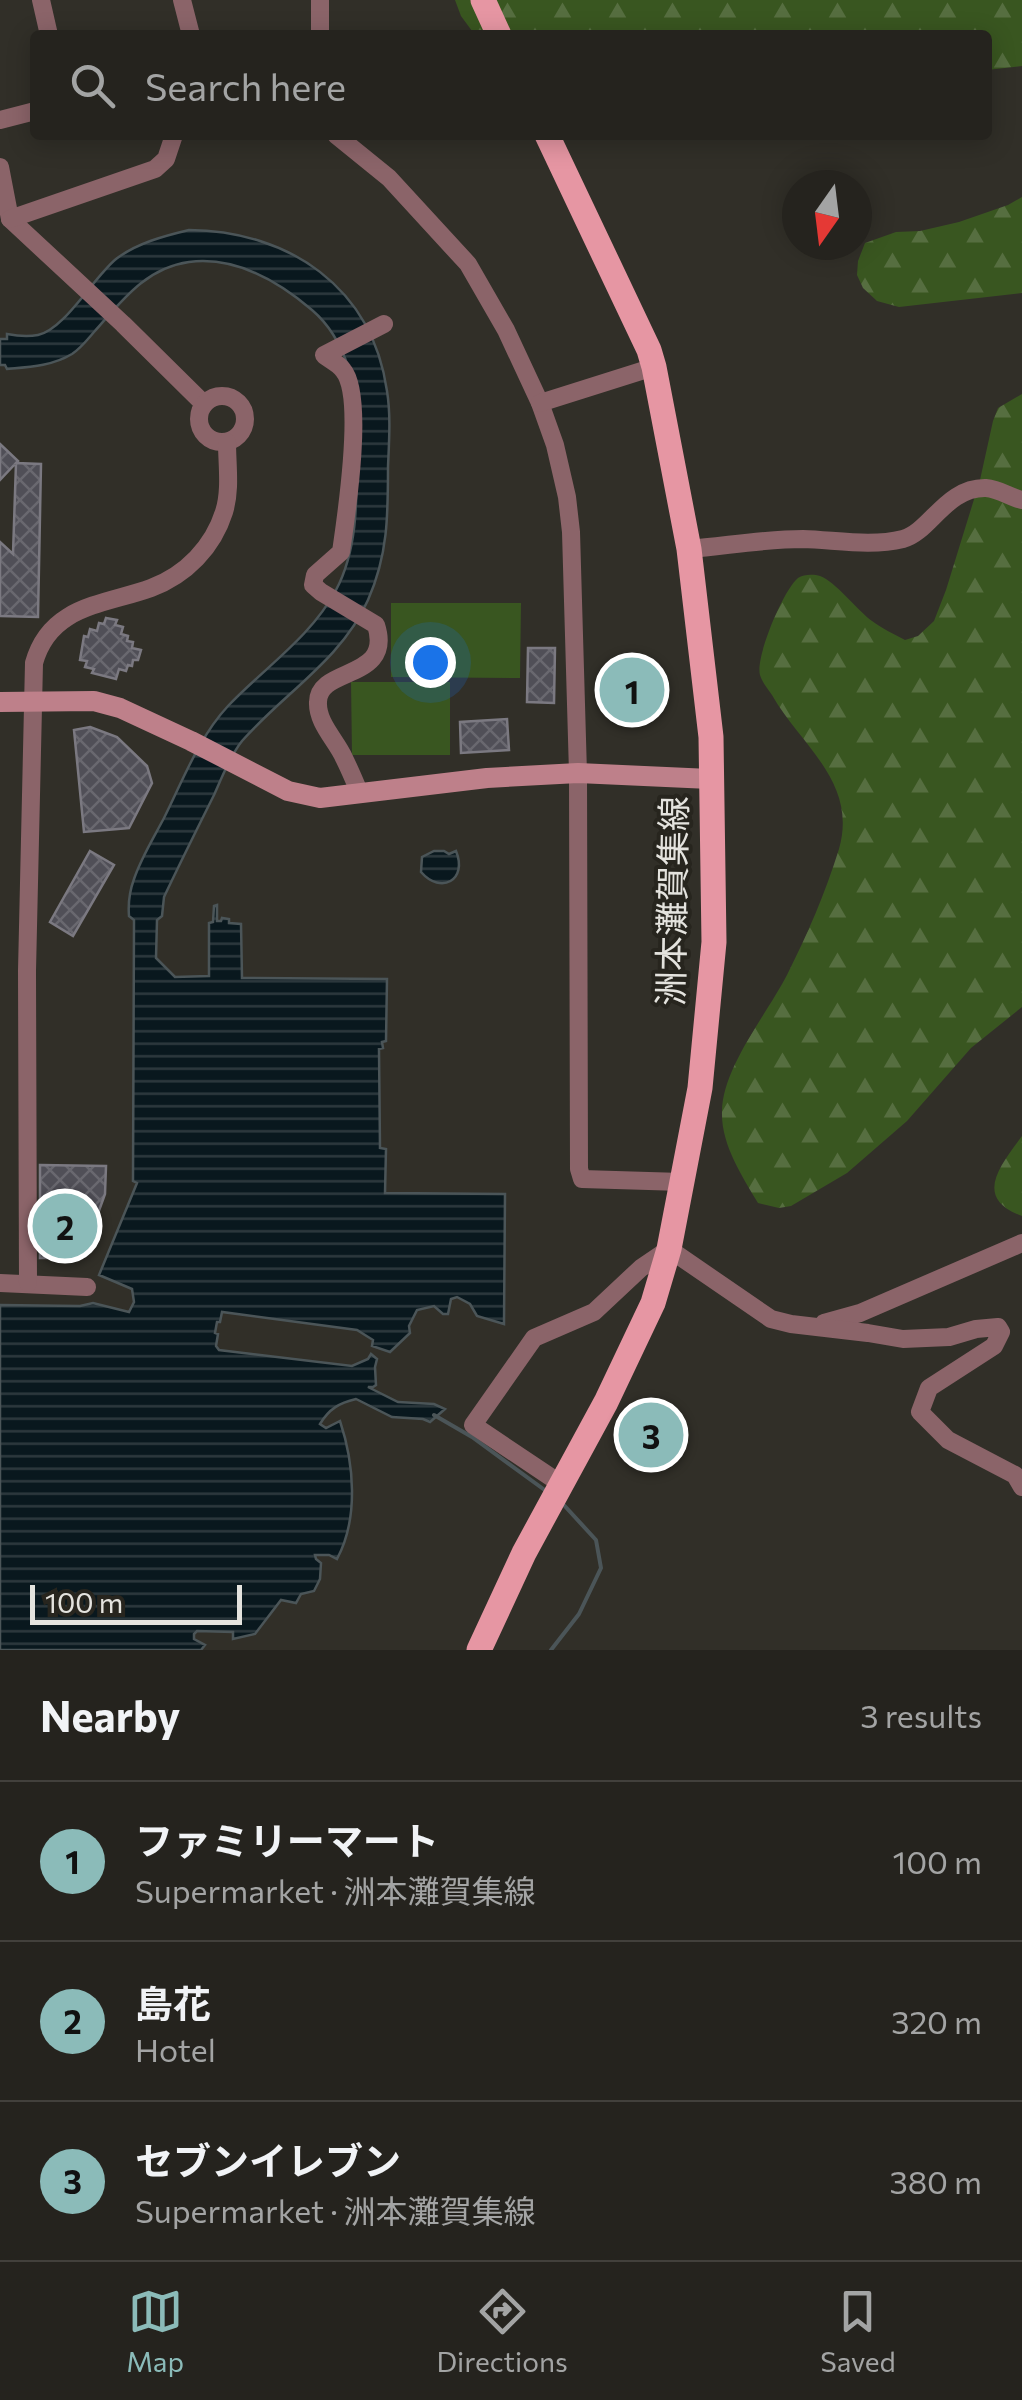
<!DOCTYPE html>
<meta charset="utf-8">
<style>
:root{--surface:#25231e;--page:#2d2b27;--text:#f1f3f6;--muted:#a3a4a4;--line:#42403c;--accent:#8bbbb9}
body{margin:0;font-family:Commissioner,"Noto Sans JP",sans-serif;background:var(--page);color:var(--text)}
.compass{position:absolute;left:782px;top:170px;width:90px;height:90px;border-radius:50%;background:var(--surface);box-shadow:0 5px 25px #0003;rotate:194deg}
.scale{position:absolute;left:30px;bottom:25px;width:212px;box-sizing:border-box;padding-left:10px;border:5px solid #e4e3de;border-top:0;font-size:28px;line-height:35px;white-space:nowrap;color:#e4e3de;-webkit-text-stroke:8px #27251e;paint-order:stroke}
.you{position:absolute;left:430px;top:662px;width:35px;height:35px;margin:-25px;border:8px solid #fff;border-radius:50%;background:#1a73e8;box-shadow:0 0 0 15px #1a73e833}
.badge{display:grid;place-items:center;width:65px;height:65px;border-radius:50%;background:var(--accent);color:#111;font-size:32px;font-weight:700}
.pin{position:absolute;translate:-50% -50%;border:5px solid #fff;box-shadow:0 2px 10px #0006}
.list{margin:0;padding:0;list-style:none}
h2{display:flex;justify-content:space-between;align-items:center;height:130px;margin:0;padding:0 40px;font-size:42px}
h2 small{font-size:32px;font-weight:400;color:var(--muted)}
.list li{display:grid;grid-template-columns:65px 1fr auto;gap:30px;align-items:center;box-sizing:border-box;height:160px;padding:0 40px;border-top:2px solid var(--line)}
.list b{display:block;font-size:38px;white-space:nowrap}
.list p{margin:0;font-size:32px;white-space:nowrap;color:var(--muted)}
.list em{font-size:32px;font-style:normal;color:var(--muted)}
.icon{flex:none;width:55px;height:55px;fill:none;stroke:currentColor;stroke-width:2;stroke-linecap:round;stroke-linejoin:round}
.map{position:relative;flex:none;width:1022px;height:1650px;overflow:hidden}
.search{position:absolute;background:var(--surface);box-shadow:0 5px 25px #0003;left:30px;right:30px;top:30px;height:110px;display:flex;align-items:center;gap:25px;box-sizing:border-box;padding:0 35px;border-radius:10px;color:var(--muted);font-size:38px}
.sheet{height:610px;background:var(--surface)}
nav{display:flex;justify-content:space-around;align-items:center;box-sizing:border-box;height:140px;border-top:2px solid var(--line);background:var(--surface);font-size:28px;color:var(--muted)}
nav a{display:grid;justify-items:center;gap:5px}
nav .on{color:var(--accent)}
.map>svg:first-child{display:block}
</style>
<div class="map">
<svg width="1022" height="1650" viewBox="0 0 1022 1650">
<defs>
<pattern id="forest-firs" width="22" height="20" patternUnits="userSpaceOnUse" patternTransform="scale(2.5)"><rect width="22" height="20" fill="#395620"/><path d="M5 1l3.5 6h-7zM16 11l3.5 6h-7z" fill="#566e40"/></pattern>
<pattern id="water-rules" width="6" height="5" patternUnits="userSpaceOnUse" patternTransform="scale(2.5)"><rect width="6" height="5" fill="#09181e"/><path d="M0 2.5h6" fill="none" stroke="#2d393e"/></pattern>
<pattern id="building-cross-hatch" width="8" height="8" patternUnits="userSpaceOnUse" patternTransform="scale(2.5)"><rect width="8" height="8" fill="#504f57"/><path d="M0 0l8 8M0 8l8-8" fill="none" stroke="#69686f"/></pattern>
</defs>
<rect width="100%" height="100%" fill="#312f28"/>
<g fill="#395620">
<polygon points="391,603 521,603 520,678 391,677"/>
<polygon points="351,682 450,682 450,755 352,755"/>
</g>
<g fill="url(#forest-firs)">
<polygon points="455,0 1022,0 1022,66 987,70 987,35 475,35 461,16"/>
<polygon points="1022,197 1022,293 899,307 877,301 863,288 857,275 858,261 865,243 896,232 920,231 959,222 1008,205"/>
<path d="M1022,394V1007L971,1048L907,1121L847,1173L791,1206L779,1208L758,1203C742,1176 721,1144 722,1112C722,1068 767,1014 787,975C808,933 825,894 839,849C858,782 801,746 772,695C768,689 762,682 760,675C755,657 784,589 798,578C804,574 814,574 820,576C835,581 858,611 872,621C881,628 894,634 905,640L918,636L934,621L946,590L980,480L993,421L998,408Z"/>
<path d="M1022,1136V1216C972,1198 1001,1165 1022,1136Z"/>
</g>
<g fill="url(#water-rules)" stroke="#4b5558" stroke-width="2.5">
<path d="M189,230C289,231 372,287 387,391C391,416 389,442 388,467C388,515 388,555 368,600C342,659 283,694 242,741C230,756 222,777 214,795C197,829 180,863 164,897L162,916L157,920L156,958L175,977L209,976V923L213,922L214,906L217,905V921H221L222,918L229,919V923L241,924L242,978L387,979L386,1041L382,1042L383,1048L379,1049L380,1148L386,1149L385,1193L505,1194L504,1324L477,1316L470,1304L457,1297L451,1299L448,1314H443L434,1306L417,1310L409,1326L410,1333L390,1352L372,1346L373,1340L357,1330L222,1312L220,1322H217L215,1333L218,1334L216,1346L219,1350L352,1366L368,1359L371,1354L377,1359L375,1367L376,1385L373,1387H368L398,1402L434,1404L445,1409L430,1422L423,1419L392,1417L356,1399C339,1403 329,1409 320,1424L326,1428L340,1421C354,1463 359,1518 337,1559L329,1555H315L316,1559L321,1563L320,1579L314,1591L301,1594L296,1603L281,1600L255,1634L233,1639V1632L197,1631L194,1634V1639L205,1645L201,1650H0V1305L80,1306L93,1303L129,1312L134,1302L132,1289L99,1275L137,1183L133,1181L134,920L129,916C128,904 130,890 134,879C141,858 154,837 164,818C183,780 199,737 228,706C264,668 311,637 336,590C361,543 356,485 357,434C358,390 347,340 312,310C278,281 235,256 189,262C145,268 121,302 94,332C87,340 81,348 72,354C52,366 30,367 7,369L5,365H0V339H7V334C17,336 28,337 38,335C65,329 93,278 116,259C137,243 164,236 189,230Z"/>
<path d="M434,851H444L449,854L456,851C468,880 441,895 421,872L422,857Z"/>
</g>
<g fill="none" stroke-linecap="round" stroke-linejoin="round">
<g stroke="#4b5558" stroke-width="4">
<polyline points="434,1415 472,1437 546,1491"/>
<polyline points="551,1650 579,1614 601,1568 596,1540 562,1503"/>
</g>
</g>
<g fill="url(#building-cross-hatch)" stroke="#7b7981" stroke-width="2.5">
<polygon points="0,444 18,461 16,463 41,464 38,617 0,616 0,542 13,554 16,463 0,480"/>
<polygon points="106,618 117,620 115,625 123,627 121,634 128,636 127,641 133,642 132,648 141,650 138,660 133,660 132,666 128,665 126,671 119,669 116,679 92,673 94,669 85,667 87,661 80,660 84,636 88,637 90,629 97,631 99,623 104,624"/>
<polygon points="528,648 555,648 554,703 527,702"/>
<polygon points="642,677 643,706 620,707 619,678"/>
<polygon points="507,719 509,750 461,753 460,722"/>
<polygon points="90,727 117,737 147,766 152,783 129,828 84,832 74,730"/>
<polygon points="90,851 114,865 73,936 50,922"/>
<polygon points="40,1165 106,1166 105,1194 82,1258 40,1258"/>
</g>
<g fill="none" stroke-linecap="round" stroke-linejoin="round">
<g stroke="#8b6469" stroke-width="18">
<polyline points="41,0 49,35"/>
<polyline points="182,0 191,35"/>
<polyline points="320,0 320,35"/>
<polyline points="0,120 35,111"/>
<polyline points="336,135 389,178 468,264 506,330 540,403 555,445 567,497 571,532 578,773 579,1169 582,1179 682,1182"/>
<polyline points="0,167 10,219 123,324 204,404"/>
<polyline points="10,219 155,169 166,159 174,135"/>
<circle cx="222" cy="419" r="23"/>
<polyline points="540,403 654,367"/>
<path d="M689,549C726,546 765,539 803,539C836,540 871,547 903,539C930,532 946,487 986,488C999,489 1010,497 1022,500"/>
<path d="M360,794C355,782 350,770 344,758C336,740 317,723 318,702C318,666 394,681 376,625L321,592L313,585L315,575L341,552C346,517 365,396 343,370C339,364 330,360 324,355L384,324"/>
<polyline points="0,1283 87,1287"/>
<path d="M28,1283L27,971L34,663C50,605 104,605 151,588C186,575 213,547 224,512C231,490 227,465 227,442"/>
<polyline points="824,1323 860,1313 1022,1243"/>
<polyline points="561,1484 473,1425 534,1338 594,1312 641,1268 669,1249 771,1319 791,1324 868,1333 903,1339 949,1337 976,1329 998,1327 1001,1332 994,1346 929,1388 920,1412 948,1440 1015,1475 1022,1487"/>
</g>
<polyline stroke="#be808a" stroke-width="20" points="0,702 94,701 120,708 191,741 288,791 320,798 487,778 578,773 710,779"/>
<g stroke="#e696a3" stroke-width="25">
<polyline points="483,0 499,35"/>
<polyline points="479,1650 524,1553 606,1402 653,1303 669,1249 700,1088 714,942 711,737 689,549 654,367 649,350 547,135"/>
</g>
</g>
<g text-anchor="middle" stroke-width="8" stroke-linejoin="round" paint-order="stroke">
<g font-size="35" fill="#e4e3de" stroke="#27251e">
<text transform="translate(673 901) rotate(-89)" y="12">洲本灘賀集線</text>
</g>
</g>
</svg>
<svg class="compass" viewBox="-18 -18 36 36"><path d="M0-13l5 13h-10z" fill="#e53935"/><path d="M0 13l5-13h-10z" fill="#a3a4a4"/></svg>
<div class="scale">100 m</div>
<div class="you"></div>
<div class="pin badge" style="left:632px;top:690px">1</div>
<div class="pin badge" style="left:65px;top:1226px">2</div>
<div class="pin badge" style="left:651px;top:1435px">3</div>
<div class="search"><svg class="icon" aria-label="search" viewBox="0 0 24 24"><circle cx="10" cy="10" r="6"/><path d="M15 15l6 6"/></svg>Search here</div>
</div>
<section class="sheet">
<h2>Nearby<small>3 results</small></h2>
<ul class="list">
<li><span class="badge">1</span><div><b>ファミリーマート</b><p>Supermarket · 洲本灘賀集線</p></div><em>100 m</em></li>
<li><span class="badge">2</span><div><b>島花</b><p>Hotel</p></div><em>320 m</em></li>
<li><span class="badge">3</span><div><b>セブンイレブン</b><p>Supermarket · 洲本灘賀集線</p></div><em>380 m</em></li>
</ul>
</section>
<nav>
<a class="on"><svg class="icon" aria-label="map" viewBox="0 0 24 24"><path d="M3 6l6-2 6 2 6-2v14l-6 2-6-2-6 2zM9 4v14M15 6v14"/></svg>Map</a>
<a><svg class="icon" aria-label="directions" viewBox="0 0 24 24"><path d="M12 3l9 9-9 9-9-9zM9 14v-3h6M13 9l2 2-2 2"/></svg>Directions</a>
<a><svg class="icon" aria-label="saved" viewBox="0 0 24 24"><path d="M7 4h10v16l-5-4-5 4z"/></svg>Saved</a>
</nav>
